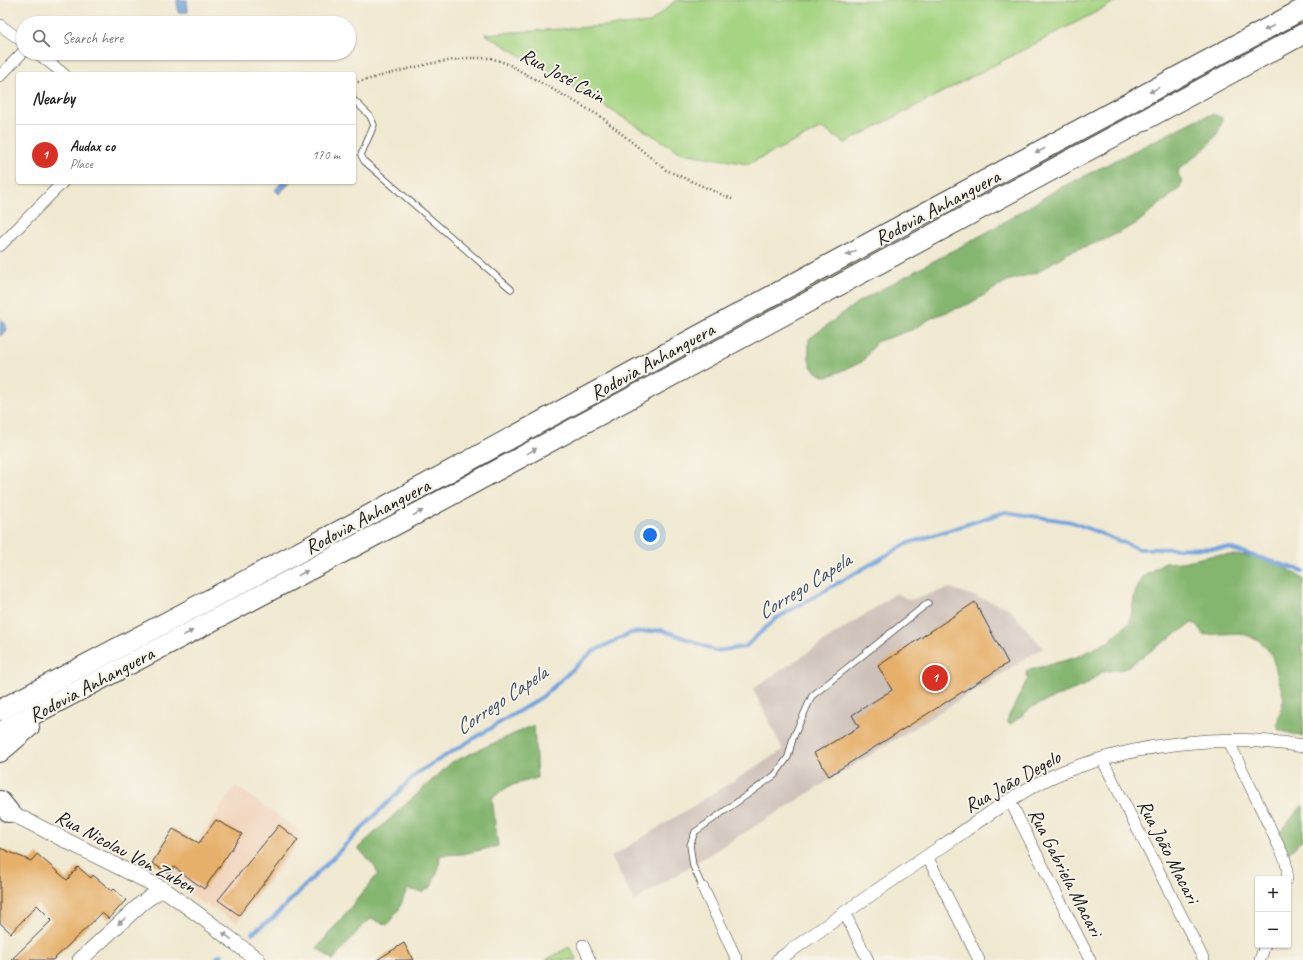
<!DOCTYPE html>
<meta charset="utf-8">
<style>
:root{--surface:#fff;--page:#f6f6f6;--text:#222;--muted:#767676;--line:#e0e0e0;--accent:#d93025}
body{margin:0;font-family:Caveat,sans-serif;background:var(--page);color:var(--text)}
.controls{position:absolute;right:12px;bottom:12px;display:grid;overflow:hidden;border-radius:4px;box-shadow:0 1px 3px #0004}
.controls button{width:36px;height:36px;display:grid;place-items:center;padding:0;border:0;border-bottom:1px solid var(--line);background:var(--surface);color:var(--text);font:20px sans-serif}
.you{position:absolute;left:650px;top:535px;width:14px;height:14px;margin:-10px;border:3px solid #fff;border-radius:50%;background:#1a73e8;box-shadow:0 0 0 6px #1a73e833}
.badge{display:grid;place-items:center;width:26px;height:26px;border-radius:50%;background:var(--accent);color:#fff;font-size:13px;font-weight:700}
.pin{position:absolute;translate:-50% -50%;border:2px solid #fff;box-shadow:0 1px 4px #0006}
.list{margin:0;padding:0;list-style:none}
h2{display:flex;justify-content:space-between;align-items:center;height:52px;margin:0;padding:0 16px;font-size:17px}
h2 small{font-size:13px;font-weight:400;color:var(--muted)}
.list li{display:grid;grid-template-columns:26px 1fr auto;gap:12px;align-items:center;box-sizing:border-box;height:60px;padding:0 16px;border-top:1px solid var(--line)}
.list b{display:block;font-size:15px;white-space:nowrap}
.list p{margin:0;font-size:13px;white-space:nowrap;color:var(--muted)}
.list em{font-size:13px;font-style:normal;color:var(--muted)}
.icon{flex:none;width:22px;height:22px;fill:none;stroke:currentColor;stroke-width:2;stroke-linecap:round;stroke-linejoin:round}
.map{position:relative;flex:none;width:1303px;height:960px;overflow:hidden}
.search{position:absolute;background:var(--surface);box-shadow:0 1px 3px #0004;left:16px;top:16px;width:340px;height:44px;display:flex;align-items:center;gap:10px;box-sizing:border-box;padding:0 14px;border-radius:22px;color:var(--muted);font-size:15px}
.panel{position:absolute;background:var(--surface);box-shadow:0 1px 3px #0004;left:16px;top:72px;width:340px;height:112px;border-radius:4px}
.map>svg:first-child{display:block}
</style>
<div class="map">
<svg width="1303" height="960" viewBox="0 0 1303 960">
<rect width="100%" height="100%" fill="#f7f3e8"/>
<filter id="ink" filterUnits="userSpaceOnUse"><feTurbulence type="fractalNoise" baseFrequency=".025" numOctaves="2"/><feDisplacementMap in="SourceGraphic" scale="8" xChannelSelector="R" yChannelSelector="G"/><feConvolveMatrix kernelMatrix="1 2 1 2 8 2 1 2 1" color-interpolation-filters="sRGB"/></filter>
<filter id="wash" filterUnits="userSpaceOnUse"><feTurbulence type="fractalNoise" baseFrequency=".012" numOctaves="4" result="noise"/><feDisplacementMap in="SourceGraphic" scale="16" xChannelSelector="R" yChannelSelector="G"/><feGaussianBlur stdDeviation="0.9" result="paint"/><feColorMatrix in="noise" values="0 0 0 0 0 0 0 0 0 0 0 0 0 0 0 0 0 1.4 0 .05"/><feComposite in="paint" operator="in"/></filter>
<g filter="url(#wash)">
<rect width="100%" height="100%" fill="#f0e9d1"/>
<polygon fill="#f1d5bd" points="235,786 306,835 237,923 169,883"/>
<polygon fill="#cec1ba" points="950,588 1009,608 1043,648 634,901 611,857 783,750 753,689 897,593 909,600"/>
<g fill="#a5d482" stroke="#60784f">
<polygon points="676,0 1119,0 845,143 822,128 748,164 682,153 485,34 650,23"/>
<polygon points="569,947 577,960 546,960"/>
</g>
<g fill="#84b670" stroke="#506946">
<path d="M1213,114L1222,118C1221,141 1195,156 1179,169L1178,174L1182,181L1180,188L1136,224L1104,240L1067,253L1038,272L1007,281L969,304L933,317L914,329L876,342L862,362L827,377C805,370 809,359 809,339L858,302L991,230L1058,189L1198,119Z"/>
<path d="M1215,555C1226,555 1238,555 1249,556C1269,558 1287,568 1303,579V737L1279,730L1277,724L1284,698L1272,656L1266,647L1257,639L1240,633L1203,635L1198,625L1192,623L1124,669L1101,672L1087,684L1034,706L1012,723H1008V718L1028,678L1026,671L1074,658L1108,642L1130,622L1135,593L1143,577L1163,563L1182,562Z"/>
<polygon points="534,725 537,778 509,786 492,798 498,846 463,854 440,855 439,867 431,887 422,892 407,889 399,909 387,925 371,919 362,926 333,960 317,948 378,874 375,867 358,848 452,762"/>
<polygon points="1303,805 1303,839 1289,853 1279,833"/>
</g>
<g fill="#73a4dd" stroke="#48607c">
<polygon points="177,0 187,0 188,12 178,12"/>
<polygon points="282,182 290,183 279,194 275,190"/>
<polygon points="1,319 6,324 5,326 7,330 0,336"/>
</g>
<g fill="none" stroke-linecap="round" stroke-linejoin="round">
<g stroke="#73a4dd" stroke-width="4">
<polyline points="252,933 273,918 417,773 542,697 592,652 631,633 662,630 695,642 715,651 745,647 775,619 906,544 1005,512 1072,522 1139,549 1229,548 1303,571"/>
<polyline points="214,960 221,955"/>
</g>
</g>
<g id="blocks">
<g fill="#e6b06b">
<polygon points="975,602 1008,663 829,776 814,753 859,727 852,715 892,690 878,666"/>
<polygon points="216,820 242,834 204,889 174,867 170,874 152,863 173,829 199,843"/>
<polygon points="279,825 298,840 239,915 218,900"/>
<polygon points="0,848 31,861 37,854 67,880 78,867 91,878 93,875 112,891 114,889 126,900 109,919 102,913 53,960 11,960 52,920 37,905 11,933 0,923"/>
<polygon points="404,943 413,960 377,960"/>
</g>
</g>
</g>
<g filter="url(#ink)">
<use href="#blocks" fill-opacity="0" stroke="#3c3b37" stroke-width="1"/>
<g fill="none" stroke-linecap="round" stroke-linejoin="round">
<g stroke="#3c3b37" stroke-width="7">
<g id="service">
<polyline points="354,100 370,116 374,125 361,155 364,161 511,289"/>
<polyline points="703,888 693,866 690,845 695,832 775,775 788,757 793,738 812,696 928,603"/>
</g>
</g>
<g stroke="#3c3b37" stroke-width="12">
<g id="minor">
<polyline points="0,25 23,42"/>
<polyline points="37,53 64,74"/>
<polyline points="0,76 23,52"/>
<polyline points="0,246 63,182"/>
<polyline points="1228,740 1285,859 1287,868 1287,879"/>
<polyline points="1102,759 1204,960"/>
<polyline points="1010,801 1090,960"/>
<polyline points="927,856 979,960"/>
<polyline points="703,888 737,960"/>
<polyline points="844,912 868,960"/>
<polyline points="583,945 590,960"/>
<polyline points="1260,960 1265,945"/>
</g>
</g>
<g stroke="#3c3b37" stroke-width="14">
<path id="tertiary" d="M778,960C834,920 890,881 947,843C983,818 1024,787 1065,771C1140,743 1224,733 1303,746"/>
</g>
<g stroke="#3c3b37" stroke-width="16">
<g id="secondary">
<polyline points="9,812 165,890 203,918 258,960"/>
<polyline points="80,960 142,903 156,893 165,890"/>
</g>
</g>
<g stroke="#3c3b37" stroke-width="22">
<g id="motorway">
<polyline points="0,710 364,518 821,269 1303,9"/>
<polyline points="0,732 418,513 1303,34"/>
<polyline points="0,752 29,727"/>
<polyline points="0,801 9,812"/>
</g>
</g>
<polyline stroke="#3c3b37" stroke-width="2.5" stroke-dasharray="1 3" stroke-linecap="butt" points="354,83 428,64 467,58 491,58 508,64 600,116 666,170 732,199"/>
<use href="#service" stroke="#fff" stroke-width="5.5"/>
<use href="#minor" stroke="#fff" stroke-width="11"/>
<use href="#tertiary" stroke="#fff" stroke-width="13"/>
<use href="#secondary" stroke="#fff" stroke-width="15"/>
<use href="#motorway" stroke="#fff" stroke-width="20"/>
</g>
<defs><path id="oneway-solid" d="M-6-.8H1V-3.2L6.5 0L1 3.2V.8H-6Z"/></defs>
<g fill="#999">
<use href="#oneway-solid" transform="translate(1269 28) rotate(152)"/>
<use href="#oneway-solid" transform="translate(1154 90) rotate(152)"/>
<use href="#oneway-solid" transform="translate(1040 151) rotate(152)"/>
<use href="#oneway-solid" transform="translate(851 253) rotate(152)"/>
<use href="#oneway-solid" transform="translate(532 451) rotate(-29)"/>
<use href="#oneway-solid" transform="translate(418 513) rotate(-28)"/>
<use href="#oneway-solid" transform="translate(303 573) rotate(-28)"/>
<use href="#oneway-solid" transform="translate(188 633) rotate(-28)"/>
<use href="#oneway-solid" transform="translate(122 921) rotate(138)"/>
<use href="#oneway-solid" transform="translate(227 936) rotate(-143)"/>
</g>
</g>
<g text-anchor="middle" stroke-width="4" stroke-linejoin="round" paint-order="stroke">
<g font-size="20" fill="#1c1c1c" stroke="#f7f3e8">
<text transform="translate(563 75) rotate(29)" y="7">Rua José Cain</text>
<text transform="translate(937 207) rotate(-28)" y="7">Rodovia Anhanguera</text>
<text transform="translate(652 361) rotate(-29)" y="7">Rodovia Anhanguera</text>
<text transform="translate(367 516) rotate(-28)" y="7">Rodovia Anhanguera</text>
<text transform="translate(91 684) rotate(-28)" y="7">Rodovia Anhanguera</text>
<text transform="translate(1012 781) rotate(-29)" y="7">Rua João Degelo</text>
<text transform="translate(126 851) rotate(28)" y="7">Rua Nicolau Von Zuben</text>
<text transform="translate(1169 851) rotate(63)" y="7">Rua João Macari</text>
<text transform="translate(1066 872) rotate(63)" y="7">Rua Gabriela Macari</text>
</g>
<g font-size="21" font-style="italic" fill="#3f5269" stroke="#f7f3e8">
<text transform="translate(804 586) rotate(-32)" y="7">Corrego Capela</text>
<text transform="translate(501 700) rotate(-34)" y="7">Corrego Capela</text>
</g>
</g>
</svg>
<div class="controls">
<button>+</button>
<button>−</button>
</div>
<div class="you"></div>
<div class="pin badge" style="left:935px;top:678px">1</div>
<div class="search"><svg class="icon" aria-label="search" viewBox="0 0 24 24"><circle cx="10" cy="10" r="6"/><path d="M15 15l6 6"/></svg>Search here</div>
<section class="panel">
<h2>Nearby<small></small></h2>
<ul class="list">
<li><span class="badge">1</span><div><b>Audax co</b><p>Place</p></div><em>170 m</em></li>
</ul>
</section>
</div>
